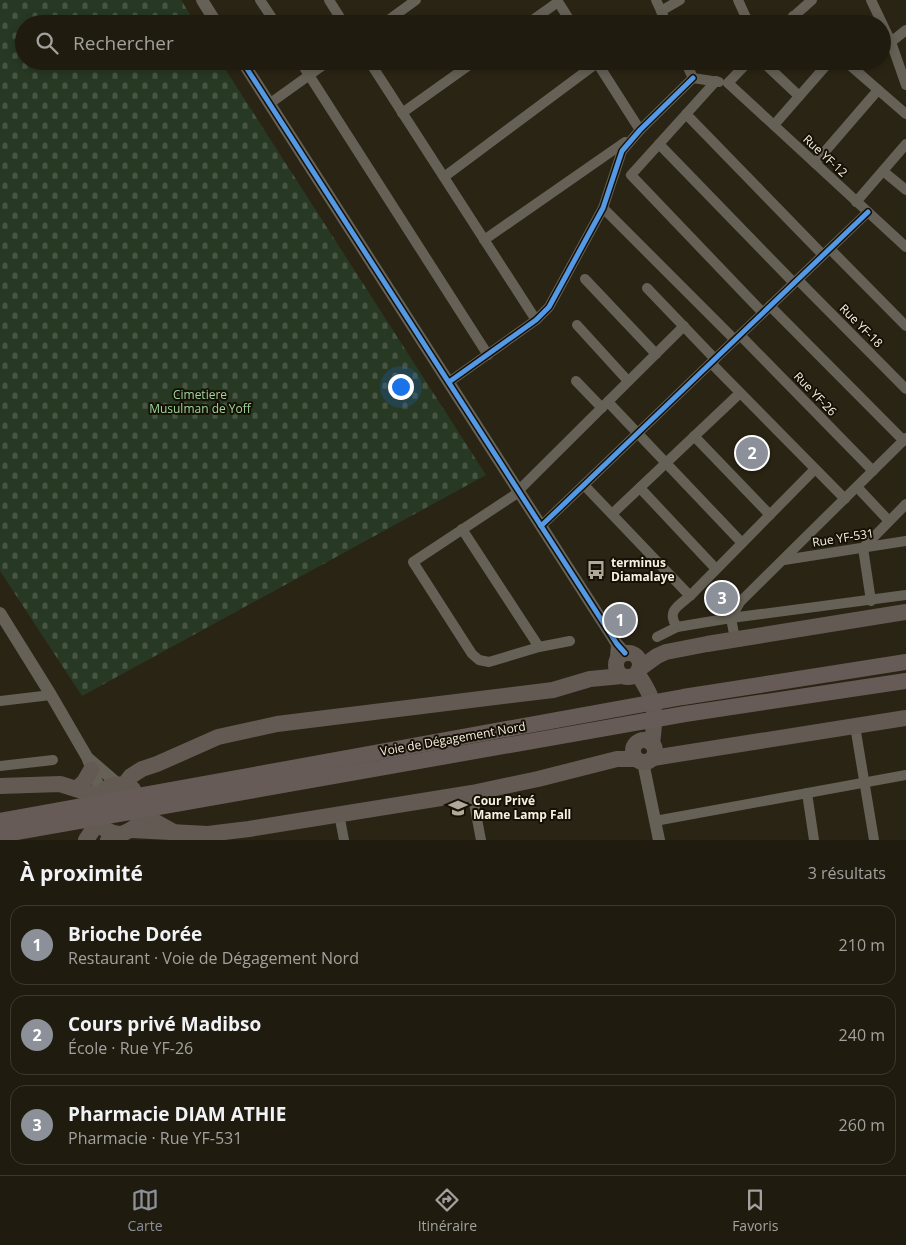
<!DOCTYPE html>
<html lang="fr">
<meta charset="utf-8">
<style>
:root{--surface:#201b0f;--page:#2d281d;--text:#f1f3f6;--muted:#a2a19e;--line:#3d392f;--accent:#8c9099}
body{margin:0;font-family:"Open Sans",sans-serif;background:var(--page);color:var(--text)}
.you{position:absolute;left:400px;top:386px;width:18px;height:18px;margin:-12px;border:4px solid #fff;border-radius:50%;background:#1a73e8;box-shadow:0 0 0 8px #1a73e833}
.badge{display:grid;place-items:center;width:32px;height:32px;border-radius:50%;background:var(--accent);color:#fff;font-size:16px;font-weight:700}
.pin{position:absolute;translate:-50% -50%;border:2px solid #fff;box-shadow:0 1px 5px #0006}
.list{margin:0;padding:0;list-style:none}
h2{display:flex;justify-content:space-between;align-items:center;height:65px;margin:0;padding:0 20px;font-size:21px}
h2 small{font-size:16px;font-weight:400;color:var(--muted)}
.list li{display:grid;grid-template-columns:32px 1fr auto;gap:15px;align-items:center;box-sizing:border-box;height:80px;margin:0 10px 10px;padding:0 10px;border:1px solid var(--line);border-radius:15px}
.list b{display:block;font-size:19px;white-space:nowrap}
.list p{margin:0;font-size:16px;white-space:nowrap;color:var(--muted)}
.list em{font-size:16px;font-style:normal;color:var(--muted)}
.icon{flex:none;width:28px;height:28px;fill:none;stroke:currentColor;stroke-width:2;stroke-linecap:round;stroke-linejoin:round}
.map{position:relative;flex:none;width:906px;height:840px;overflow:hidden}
.search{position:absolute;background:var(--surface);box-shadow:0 2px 8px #0003;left:15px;right:15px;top:15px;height:55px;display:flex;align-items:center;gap:12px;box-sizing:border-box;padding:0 18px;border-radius:28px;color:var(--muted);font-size:19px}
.sheet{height:335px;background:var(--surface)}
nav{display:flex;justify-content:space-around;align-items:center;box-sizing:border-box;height:70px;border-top:1px solid var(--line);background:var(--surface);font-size:14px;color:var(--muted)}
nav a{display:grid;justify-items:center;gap:2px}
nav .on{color:var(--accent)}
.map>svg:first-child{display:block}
</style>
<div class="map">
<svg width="906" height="840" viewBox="0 0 906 840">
<defs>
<pattern id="cemetery-stones" width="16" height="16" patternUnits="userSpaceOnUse" patternTransform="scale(1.25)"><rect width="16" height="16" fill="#273823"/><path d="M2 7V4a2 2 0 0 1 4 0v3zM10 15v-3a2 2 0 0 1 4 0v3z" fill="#475543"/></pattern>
</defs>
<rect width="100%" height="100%" fill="#2a2414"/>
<polygon fill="url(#cemetery-stones)" points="0,0 181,0 196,24 24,24 24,61 220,61 486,475 82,696 0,571"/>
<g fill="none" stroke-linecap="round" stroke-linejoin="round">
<g stroke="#666156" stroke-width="10">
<polyline points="260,0 276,24"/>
<polyline points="329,0 344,24"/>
<polyline points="557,0 572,24"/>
<polyline points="656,0 667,24"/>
<polyline points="738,0 749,24"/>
<polyline points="871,0 891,42 906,85"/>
<polyline points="661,11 680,0"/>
<polyline points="793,16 802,24"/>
<polyline points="383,24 416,0"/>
<polyline points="527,24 558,2"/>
<polyline points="785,24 812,0"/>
<polyline points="891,42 906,30"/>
<polyline points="300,61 488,355"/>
<polyline points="369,61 536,320"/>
<polyline points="596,61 640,130"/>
<polyline points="685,61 693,78"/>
<polyline points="762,61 799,96"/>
<polyline points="845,61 906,114"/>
<polyline points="693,78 719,82"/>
<polyline points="716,81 631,175 763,313"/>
<polyline points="728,83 906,247"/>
<polyline points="728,83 749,61"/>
<polyline points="269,104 329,61"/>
<polyline points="402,113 475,61"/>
<polyline points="686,114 823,255"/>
<polyline points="774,125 830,61"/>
<polyline points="659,144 794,283"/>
<polyline points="815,163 878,90"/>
<polyline points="883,171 906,190"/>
<polyline points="444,177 597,63"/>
<polyline points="856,202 906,144"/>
<polyline points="603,208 735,340"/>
<polyline points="484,240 625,142"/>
<polyline points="830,249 906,326"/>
<polyline points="585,279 656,354"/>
<polyline points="798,280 906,389"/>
<polyline points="647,288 715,359"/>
<polyline points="770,306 904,441"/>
<polyline points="577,325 628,381"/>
<polyline points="740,335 873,471"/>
<polyline points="711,363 845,499"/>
<polyline points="576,381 602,408"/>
<polyline points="449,382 536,320 549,307 603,208 622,151 640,130 693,78"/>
<polyline points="608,402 742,543"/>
<polyline points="694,436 770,515"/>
<polyline points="584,485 690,596"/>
<polyline points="857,487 889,521"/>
<polyline points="640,488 716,569"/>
<polyline points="518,491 684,326"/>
<polyline points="519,492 413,562 472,654 479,660 489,662 539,647 570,641"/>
<polyline points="612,514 740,393"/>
<polyline points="541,526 868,212"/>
<polyline points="462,529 539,647"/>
<polyline points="784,560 906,541"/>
<polyline points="871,601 863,548 906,504"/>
<polyline points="677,627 731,618 906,595"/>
<path d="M657,637L677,627C666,611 678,606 690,596L815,469"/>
<polyline points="735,639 731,618 740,602 906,438"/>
<polyline points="0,701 51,695"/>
<polyline points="855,726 874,840"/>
<polyline points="0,766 53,760"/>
<polyline points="472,793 481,840"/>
<polyline points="807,793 814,840"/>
<polyline points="339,814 344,840"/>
<polyline points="655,821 906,775"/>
</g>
<g stroke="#666156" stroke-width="12">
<polyline points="202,0 217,24"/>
<polyline points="242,61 617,644 625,653"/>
<polyline points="0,613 51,695 87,757 101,792"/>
<polyline points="616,659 617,644"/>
<polyline points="89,759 118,784"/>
<polyline points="643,762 659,840"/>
</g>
<g stroke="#635a53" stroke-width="16">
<circle cx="628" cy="665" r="12"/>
<polyline points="639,669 657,656 666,652 707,644 906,612"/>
<path d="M637,673C657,702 656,710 652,744"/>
<circle cx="644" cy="751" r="11"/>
<polyline points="653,758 906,718"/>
<polyline points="124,785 131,776 142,769 157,764 218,737 277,724 553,690 590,679 622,676"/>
<polyline points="0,786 60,784 98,796"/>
<polyline points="77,788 84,782 91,770"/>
<polyline points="143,815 172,831"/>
<polyline points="132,830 208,834 249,829 472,793 538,779 617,759 636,759"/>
<path d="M119,834C75,828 98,768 133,789"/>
<polyline points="86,840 98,822"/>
<path d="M108,840C118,834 130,833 138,824"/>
</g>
<g stroke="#665b56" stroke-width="16">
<polyline points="0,821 683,697 906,662"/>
<polyline points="0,835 685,714 906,681"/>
</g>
<g stroke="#161106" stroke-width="8">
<g id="cycleway">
<polyline points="242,61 617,644 625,653"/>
<polyline points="449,382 536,320 549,307 603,208 622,151 640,130 693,78"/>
<polyline points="541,526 868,212"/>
</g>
</g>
<use href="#cycleway" stroke="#5399e6" stroke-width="5"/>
</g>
<defs>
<g id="bus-bare" transform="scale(1.5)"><path d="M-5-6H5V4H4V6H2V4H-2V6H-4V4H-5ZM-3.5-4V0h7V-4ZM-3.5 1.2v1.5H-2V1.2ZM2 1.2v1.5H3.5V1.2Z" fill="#b0a999" stroke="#161106" stroke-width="2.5" paint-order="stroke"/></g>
<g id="school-bare" transform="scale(1.5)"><path d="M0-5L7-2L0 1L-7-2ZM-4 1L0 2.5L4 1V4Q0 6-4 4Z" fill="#b0a999" stroke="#161106" stroke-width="2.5" paint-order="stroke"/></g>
</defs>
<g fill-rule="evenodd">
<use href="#bus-bare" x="596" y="570"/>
<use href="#school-bare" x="458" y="808"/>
</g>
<g text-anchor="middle" stroke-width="4" stroke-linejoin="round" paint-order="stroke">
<g font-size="12" fill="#f8f0e0" stroke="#161106">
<text transform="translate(825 156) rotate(43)" y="4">Rue YF-12</text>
<text transform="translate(861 326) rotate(45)" y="4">Rue YF-18</text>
<text transform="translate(815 394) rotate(46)" y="4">Rue YF-26</text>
<text transform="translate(843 538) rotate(-9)" y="4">Rue YF-531</text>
<text transform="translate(453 739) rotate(-10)" y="4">Voie de Dégagement Nord</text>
</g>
<g font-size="12" fill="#9ed59c" stroke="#161106">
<text x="200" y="399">Cimetiere<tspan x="200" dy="14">Musulman de Yoff</tspan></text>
</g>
<g font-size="12" font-weight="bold" fill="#f8f0e0" stroke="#161106" text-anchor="start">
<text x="611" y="567">terminus<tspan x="611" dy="14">Diamalaye</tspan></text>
<text x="473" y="805">Cour Privé<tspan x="473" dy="14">Mame Lamp Fall</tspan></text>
</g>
</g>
</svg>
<div class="you"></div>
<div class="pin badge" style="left:620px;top:620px">1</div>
<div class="pin badge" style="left:752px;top:453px">2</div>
<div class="pin badge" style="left:722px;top:598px">3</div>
<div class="search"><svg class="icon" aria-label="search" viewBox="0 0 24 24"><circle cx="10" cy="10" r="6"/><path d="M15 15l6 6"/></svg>Rechercher</div>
</div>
<section class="sheet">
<h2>À proximité<small>3 résultats</small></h2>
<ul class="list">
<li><span class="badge">1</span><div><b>Brioche Dorée</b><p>Restaurant · Voie de Dégagement Nord</p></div><em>210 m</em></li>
<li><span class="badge">2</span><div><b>Cours privé Madibso</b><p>École · Rue YF-26</p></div><em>240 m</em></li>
<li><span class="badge">3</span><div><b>Pharmacie DIAM ATHIE</b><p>Pharmacie · Rue YF-531</p></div><em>260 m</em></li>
</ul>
</section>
<nav>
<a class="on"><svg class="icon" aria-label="map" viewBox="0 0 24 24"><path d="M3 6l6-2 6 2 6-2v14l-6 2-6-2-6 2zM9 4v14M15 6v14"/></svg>Carte</a>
<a><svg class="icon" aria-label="directions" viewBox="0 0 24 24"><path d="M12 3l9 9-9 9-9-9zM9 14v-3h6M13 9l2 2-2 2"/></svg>Itinéraire</a>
<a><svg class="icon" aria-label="saved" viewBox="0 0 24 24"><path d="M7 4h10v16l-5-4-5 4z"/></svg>Favoris</a>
</nav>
